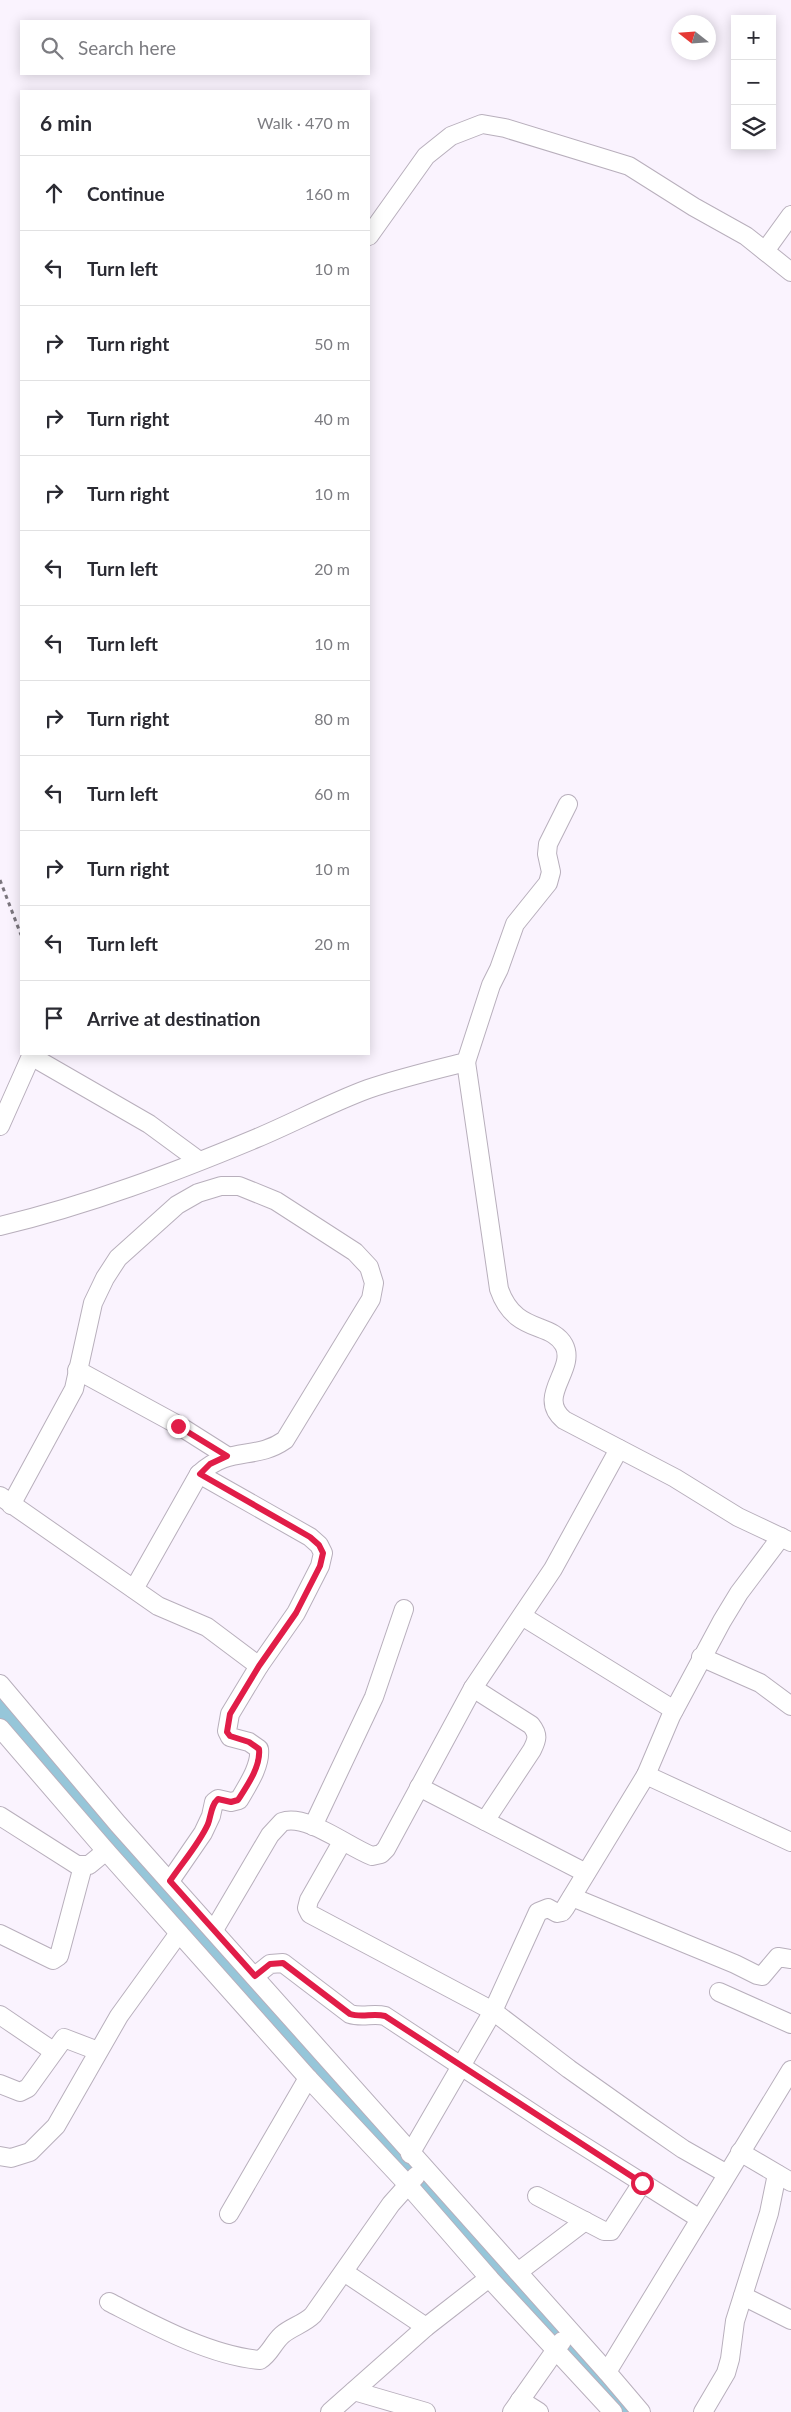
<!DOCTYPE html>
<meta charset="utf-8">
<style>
:root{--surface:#fff;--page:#f2f2f3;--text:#2b2b33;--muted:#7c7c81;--line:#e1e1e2}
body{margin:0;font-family:Lato,sans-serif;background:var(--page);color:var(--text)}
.controls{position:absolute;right:15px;top:15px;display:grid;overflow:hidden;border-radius:0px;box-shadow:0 2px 12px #0003}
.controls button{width:45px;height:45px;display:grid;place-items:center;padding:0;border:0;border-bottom:1px solid var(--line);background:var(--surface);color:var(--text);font:25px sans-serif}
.compass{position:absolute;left:671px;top:15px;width:45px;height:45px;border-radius:50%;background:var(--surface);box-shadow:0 2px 12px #0003;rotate:287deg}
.stop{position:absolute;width:15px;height:15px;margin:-11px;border:4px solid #e11d48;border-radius:50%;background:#fff}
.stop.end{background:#e11d48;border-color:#fff;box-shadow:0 1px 5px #0008}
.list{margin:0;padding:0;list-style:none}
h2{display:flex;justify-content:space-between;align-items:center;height:65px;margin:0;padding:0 20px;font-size:21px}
h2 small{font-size:16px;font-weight:400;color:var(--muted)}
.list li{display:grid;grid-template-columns:32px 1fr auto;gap:15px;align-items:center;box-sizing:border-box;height:75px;padding:0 20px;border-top:1px solid var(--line)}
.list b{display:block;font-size:19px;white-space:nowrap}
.list em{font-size:16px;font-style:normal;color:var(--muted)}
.icon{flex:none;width:28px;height:28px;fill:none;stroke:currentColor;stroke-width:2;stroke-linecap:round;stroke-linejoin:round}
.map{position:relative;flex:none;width:791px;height:2412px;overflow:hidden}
.search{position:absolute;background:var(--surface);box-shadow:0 2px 12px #0003;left:20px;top:20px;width:350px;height:55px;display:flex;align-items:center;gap:12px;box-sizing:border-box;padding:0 18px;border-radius:0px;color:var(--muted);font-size:19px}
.panel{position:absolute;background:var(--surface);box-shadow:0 2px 12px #0003;left:20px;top:90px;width:350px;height:965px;border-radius:0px}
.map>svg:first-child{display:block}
</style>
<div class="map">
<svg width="791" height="2412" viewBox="0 0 791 2412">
<rect width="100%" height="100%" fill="#faf3fe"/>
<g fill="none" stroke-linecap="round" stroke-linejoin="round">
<polyline stroke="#96c6d9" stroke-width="19" points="0,1707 58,1775 582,2359 625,2412"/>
<g stroke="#b8afbc" stroke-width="20">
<g id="minor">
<polyline points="369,236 426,156 451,136 482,124 505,128 629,166 694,207 746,236 791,272"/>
<polyline points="765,251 791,215"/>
<polyline points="31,1056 149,1124 198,1160"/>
<path d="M466,1062L499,1289C515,1335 551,1321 564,1345C577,1370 535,1396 564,1420L675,1478L738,1517L791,1542"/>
<polyline points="0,1126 32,1054"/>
<path d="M0,1226C88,1205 173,1173 257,1138C295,1122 330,1103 368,1089C400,1078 434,1070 466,1062L491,985L499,969L515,924L548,883L551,872L547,854L548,844L568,804"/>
<polyline points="77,1370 178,1425 227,1456"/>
<polyline points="0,1496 158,1606 207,1627 259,1666"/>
<path d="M11,1505L74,1389L93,1303L105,1278L118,1258L177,1205L198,1193L221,1186H239L276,1201L355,1252L369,1267L374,1283L371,1299L285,1440C255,1461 230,1445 199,1474L134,1589"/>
<polyline points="522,1616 674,1710"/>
<polyline points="701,1657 760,1683 791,1706"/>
<polyline points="0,1684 118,1824 607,2372"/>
<path d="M473,1688L531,1725C539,1735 537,1740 532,1750L485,1821"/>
<polyline points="0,1728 106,1851 308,2078 408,2185 489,2278 613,2412"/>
<polyline points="646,1775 791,1842"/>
<polyline points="419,1787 586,1873"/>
<polyline points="0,1816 77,1865 89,1865 106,1851"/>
<polyline points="313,1826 374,1697 404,1609"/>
<polyline points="342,1842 309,1900 307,1908 310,1914 493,2011 569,2069 641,2120 683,2149 727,2174"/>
<path d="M170,1881L203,1833L211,1816L214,1802L218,1799L231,1802L239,1800C247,1786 261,1766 259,1749L249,1742L230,1737L227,1731L230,1714L259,1666L296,1613L320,1566L323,1553L319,1545L310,1537L199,1474"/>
<polyline points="572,1897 735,1964 757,1975 762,1976 778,1957 791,1959"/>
<path d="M214,1930L270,1835L282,1822C306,1813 348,1847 372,1856L381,1854L386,1849L473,1688L553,1569L619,1449"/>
<polyline points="0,1934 53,1960 59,1956 83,1866"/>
<path d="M255,1976L270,1964L283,1963L350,2014C362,2018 373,2013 385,2016L552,2126L700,2219"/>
<polyline points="719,1992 791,2024"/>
<polyline points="0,2015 53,2051"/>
<polyline points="0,2084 20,2092 28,2088 64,2038 98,2051"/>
<polyline points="740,2152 791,2182"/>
<polyline points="410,2154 493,2011 538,1912 548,1908 557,1913 562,1912 565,1908 646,1775 671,1716 722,1621 739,1593 781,1537"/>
<polyline points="0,2156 11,2158 30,2152 56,2126 119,2016 179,1933"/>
<polyline points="537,2196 604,2231 611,2231 642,2183"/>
<polyline points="229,2214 308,2078"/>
<polyline points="344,2272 426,2327"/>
<polyline points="518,2272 585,2221"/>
<polyline points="743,2296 791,2320"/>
<path d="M109,2302C152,2324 210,2356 260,2360C270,2354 273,2343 282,2335C291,2327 304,2324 313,2315L391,2204L416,2176"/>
<polyline points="354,2391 426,2412"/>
<polyline points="520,2400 539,2412"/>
<polyline points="330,2412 426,2327 489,2278"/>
<polyline points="512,2412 562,2341"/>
<polyline points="641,2412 607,2372 791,2070"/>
<polyline points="703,2412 726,2373 730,2359 735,2321 769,2213 777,2174"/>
</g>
</g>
<polyline stroke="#7a757d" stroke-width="3" stroke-dasharray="4 4" stroke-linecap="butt" points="0,880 21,935"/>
<use href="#minor" stroke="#fff" stroke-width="18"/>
</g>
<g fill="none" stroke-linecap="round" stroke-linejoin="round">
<path stroke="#e11d48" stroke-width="6" d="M178,1426L227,1456L210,1464L200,1474L310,1537L319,1545L323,1553L320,1566L296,1613L259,1666L230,1714L227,1732L230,1736L249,1742L259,1749C261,1766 247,1786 238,1800L231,1802L218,1799C211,1805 211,1816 208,1824C199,1844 182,1863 170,1881L255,1976L270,1964L283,1963L350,2014C361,2018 373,2013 385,2016L642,2183"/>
</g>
</svg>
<div class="controls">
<button>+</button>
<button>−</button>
<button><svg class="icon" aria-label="layers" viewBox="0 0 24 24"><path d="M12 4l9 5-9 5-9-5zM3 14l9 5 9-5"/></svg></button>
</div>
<svg class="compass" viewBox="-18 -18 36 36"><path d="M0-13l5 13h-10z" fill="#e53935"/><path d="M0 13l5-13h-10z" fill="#7c7c81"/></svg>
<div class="stop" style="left:642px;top:2183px"></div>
<div class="stop end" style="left:178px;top:1426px"></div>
<div class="search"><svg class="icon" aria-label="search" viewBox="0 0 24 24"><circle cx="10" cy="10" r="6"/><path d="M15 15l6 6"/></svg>Search here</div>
<section class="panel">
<h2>6 min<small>Walk · 470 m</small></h2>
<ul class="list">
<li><svg class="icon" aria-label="ahead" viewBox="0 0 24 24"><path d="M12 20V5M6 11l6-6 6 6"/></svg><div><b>Continue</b></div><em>160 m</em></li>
<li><svg class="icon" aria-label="left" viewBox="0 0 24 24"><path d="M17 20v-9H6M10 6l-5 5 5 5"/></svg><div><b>Turn left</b></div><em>10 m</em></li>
<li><svg class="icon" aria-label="right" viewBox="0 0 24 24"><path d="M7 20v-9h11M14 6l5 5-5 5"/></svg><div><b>Turn right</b></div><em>50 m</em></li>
<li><svg class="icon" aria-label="right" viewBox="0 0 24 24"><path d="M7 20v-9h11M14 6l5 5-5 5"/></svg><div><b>Turn right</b></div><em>40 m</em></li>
<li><svg class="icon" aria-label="right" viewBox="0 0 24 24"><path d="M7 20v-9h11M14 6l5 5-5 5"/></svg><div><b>Turn right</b></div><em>10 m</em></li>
<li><svg class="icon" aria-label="left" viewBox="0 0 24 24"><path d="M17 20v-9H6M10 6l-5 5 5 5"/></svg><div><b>Turn left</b></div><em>20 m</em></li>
<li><svg class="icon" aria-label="left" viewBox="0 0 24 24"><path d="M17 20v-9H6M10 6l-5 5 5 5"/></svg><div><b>Turn left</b></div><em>10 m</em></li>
<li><svg class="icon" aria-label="right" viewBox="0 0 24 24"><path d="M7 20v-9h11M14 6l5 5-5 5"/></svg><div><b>Turn right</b></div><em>80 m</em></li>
<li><svg class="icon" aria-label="left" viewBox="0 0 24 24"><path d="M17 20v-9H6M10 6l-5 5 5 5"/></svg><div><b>Turn left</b></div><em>60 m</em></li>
<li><svg class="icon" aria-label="right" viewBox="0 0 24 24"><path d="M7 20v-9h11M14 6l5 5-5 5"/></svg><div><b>Turn right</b></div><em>10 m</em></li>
<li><svg class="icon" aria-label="left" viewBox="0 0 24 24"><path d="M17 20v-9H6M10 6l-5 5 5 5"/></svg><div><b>Turn left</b></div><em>20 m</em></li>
<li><svg class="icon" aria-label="arrive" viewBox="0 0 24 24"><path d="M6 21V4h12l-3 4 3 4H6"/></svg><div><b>Arrive at destination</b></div></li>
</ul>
</section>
</div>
